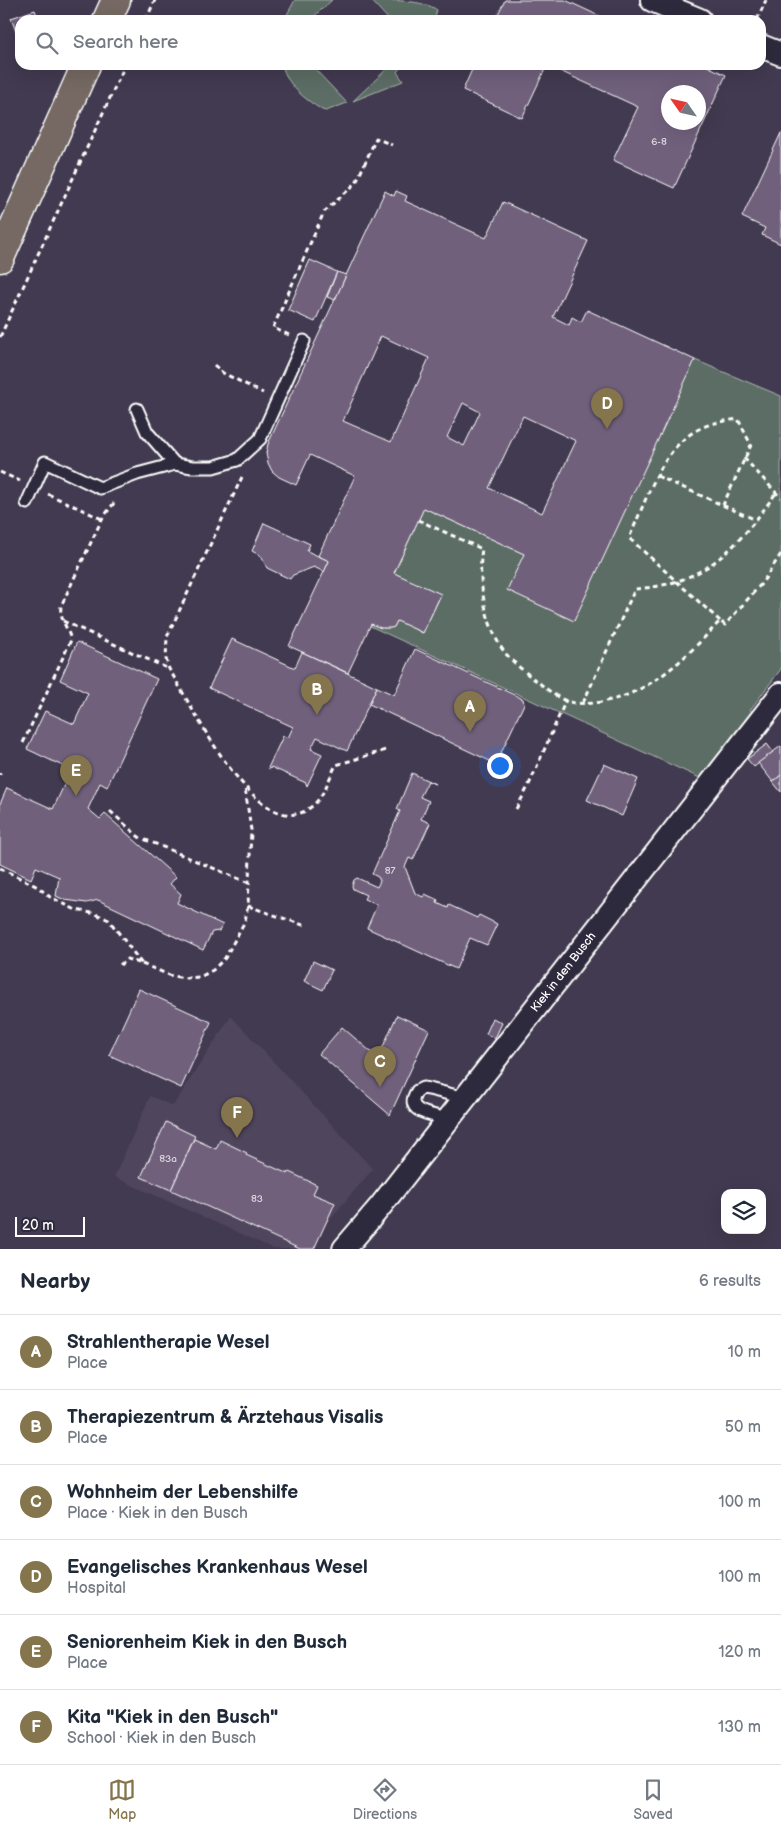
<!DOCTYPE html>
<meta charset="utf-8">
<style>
:root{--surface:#fff;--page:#f6f6f7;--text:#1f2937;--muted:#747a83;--line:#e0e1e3;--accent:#84754c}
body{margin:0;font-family:"Balsamiq Sans",sans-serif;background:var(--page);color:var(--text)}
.controls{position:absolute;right:15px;bottom:15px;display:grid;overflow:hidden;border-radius:10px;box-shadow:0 5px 20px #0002}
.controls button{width:45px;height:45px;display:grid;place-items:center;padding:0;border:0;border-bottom:1px solid var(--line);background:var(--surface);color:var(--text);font:25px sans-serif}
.compass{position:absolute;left:661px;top:85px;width:45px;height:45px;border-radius:50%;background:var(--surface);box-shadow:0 5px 20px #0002;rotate:304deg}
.scale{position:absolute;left:15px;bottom:12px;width:70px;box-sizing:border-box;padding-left:5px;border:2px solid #fff;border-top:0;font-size:14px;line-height:18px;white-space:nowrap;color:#fff;-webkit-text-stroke:4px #2f2a3d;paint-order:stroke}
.you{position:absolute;left:499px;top:765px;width:18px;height:18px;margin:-12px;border:4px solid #fff;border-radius:50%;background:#1a73e8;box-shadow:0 0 0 8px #1a73e833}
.badge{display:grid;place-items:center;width:32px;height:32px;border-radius:50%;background:var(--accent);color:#fff;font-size:16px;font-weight:700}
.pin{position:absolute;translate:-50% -41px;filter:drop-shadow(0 1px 2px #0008)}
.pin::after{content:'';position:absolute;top:26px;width:18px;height:15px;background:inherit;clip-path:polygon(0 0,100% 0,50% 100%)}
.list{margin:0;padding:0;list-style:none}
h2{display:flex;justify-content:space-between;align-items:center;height:65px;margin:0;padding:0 20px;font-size:21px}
h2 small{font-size:16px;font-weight:400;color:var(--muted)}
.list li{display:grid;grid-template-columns:32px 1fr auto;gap:15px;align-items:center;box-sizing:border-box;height:75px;padding:0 20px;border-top:1px solid var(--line)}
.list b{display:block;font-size:19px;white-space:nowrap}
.list p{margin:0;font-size:16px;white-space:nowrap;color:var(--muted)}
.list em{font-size:16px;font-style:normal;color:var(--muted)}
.icon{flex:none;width:28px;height:28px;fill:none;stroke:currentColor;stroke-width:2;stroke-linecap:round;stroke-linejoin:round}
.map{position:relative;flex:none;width:781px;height:1249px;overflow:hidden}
.search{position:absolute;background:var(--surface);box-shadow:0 5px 20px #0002;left:15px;right:15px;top:15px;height:55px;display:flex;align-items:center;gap:12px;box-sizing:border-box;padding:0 18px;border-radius:15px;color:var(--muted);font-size:19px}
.sheet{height:515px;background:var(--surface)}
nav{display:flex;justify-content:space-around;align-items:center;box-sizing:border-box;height:70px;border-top:1px solid var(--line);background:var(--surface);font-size:14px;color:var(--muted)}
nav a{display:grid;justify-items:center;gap:2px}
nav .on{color:var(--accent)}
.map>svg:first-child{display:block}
</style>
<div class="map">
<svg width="781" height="1249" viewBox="0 0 781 1249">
<rect width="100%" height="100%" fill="#423a50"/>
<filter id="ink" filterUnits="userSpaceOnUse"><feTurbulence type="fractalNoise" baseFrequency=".02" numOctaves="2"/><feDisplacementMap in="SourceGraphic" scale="10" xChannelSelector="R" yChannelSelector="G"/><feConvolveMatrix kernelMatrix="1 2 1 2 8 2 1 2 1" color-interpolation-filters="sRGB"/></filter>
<g filter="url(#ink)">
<polygon fill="#50455d" points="231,1016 373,1169 324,1226 314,1249 274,1249 114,1177 150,1096 173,1106"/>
<g fill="#5b6d65" stroke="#adb6b2">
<polygon points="295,0 332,0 310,20 284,20"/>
<path d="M371,0C389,0 424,0 437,10L434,20H389Z"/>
<path d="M282,65H311L347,103L326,111L322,110C304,98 288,87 282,65Z"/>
<polygon points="391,65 400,65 401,67 397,72 403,81 353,101"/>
<path d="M695,360L781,396V669L750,710L754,713L702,779L370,626L371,624C379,627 385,630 394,627L397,621L423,633L441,595L394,573L424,508L524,554Z"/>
</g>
<g fill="#70607b" stroke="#fff" fill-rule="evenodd">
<polygon points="505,0 565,0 608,20 495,20"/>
<polygon points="35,10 39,20 20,20 20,36 18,37 11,18"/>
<polygon points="474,65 547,65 522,118 463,90"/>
<path d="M547,65H705L726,75L674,188L613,160L638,107ZM668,92H698V122H668Z"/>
<polygon points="781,133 781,244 762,235 765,228 742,217"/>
<path d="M385,191L394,196L396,191L407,196L405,201L486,238L503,202L588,241L553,317L569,325L572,317L581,322L587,310L695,360L574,621L507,590L524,554L424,508L394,573L441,594L423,633L397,621L394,627L391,628H381L371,624L348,673L289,646L329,561L318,556L355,476L310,455L296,485L279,477L272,471L268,463L266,453L268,444ZM381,336L429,358L391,442L343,421ZM463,403L480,412L464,446L447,437ZM523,416L576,441L542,513L489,488Z"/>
<polygon points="310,260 337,272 315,322 288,310"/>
<polygon points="337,272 346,275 335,300 327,297"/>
<polygon points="264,523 310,544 307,551 329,561 324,572 314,567 293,575 290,579 267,568 261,556 252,551"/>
<polygon points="232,639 295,668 302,652 377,687 347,751 317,737 311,749 322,754 307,786 306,783 271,767 270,769 268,768 283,736 288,738 293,727 209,688"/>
<polygon points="77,642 157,679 107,787 100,783 88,809 100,819 105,814 176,877 170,884 181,894 177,903 223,925 219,931 212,932 203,950 98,900 87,903 65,900 56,896 59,877 36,867 31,879 0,864 0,804 7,788 53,809 71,770 27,749 45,711 74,724 88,693 60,680"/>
<polygon points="415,649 523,699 524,704 497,761 492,762 369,704 377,687 394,695"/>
<polygon points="767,744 773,752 754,767 747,759"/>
<polygon points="781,746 781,775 773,782 758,763"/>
<polygon points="604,764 638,779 622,816 587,800"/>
<polygon points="412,773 435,784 428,781 420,797 429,801 421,819 430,823 413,860 409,858 405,867 415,893 423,897 425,894 438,900 437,903 448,908 449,905 477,918 479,915 497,924 487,945 470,938 456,969 367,928 377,905 364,899 366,895 353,889 352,886 354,880 357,878 377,887 380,881 378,877 372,874 400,811 397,809"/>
<polygon points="781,775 781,792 773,782"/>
<polygon points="313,961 332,970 323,990 304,981"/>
<polygon points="139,989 211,1022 181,1088 109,1055"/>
<polygon points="397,1015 429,1030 390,1115 319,1054 342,1027 378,1058"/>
<polygon points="493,1018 502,1023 495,1038 486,1034"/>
<polygon points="166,1122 195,1136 171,1190 141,1177"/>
<polygon points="194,1139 216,1149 220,1140 247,1153 246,1155 288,1174 289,1172 317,1185 313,1194 335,1203 314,1249 300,1249 171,1190"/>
</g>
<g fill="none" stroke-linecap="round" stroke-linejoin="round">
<g stroke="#fff" stroke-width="15">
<g id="service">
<polyline points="137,409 147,432 175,464"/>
<polyline points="27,503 45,462 100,488 137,474 175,464 192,467 213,467 237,460 260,439 304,341"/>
<path d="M448,1119C434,1115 402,1113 417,1091L423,1088L429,1089L465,1098"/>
</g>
</g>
<g stroke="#fff" stroke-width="26">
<g id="minor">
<polyline points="652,0 700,20"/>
<polyline points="761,46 781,54"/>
<polyline points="344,1249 379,1208 781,694"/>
</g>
</g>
<g stroke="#fff" stroke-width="31">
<g id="primary">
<polyline points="107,20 116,0"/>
<polyline points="0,258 86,65"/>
</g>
</g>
<g stroke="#fff" stroke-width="3" stroke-dasharray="5 4" stroke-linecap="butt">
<polyline points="146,20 155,0"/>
<polyline points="757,20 766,0"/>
<polyline points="289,335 273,328 324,212 356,183 376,138 392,145"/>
<polyline points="0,337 125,65"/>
<polyline points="214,365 223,373 263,393"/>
<polyline points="744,458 781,498"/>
<polyline points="0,472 20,481"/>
<polyline points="657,476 756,520"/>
<path d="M242,477L167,637L166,659L169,669C191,703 259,849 311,807C324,797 329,778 336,765L386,750"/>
<polyline points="48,494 102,519"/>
<path d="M418,520L482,549C477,579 486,630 506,654C515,664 527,674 538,682C547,689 558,699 570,702C581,705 599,703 611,700C656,689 690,653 720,621L725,625L762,583L781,554"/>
<polyline points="63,621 169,669"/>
<path d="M720,621L629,538C646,502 660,450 697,430C710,423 724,421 738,419L751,445L723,505"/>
<path d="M583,703L635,589C707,584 737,547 776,493"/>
<path d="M23,743L71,640C68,628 59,619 61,606L102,519L114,503"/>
<polyline points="0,773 0,775"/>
<polyline points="516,809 528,787 566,700"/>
<polyline points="110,811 139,837 249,883"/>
<polyline points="0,868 38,887 50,897 76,910 96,914 109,920 142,964 127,959 120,965"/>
<polyline points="248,906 306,926"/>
<polyline points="142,964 172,976 187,978 200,977 213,970 225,958 245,921 248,906 251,830 245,788"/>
</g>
<use href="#service" stroke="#2f2a3d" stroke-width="11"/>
<use href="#minor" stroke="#2f2a3d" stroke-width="22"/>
<use href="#primary" stroke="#766964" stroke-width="28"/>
</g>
</g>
<g text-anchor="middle" stroke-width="4" stroke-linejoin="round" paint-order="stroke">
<g font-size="10" fill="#dbd7de">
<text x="659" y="145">6-8</text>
<text x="390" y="874">87</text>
<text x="168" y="1162">83a</text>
<text x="257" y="1202">83</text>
</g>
<g font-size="12" fill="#fff" stroke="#2f2a3d">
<text transform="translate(563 972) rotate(-52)" y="4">Kiek in den Busch</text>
</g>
</g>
</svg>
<div class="controls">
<button><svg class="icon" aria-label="layers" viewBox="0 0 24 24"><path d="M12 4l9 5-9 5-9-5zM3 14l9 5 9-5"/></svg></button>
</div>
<svg class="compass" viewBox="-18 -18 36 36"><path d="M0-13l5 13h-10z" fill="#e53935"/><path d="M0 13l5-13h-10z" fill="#747a83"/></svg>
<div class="scale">20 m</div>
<div class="you"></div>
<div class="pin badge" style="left:470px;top:732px">A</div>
<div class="pin badge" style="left:317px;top:715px">B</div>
<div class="pin badge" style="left:380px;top:1087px">C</div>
<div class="pin badge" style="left:607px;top:429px">D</div>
<div class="pin badge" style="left:76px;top:796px">E</div>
<div class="pin badge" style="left:237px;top:1138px">F</div>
<div class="search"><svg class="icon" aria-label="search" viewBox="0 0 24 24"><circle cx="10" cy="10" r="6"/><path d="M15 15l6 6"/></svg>Search here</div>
</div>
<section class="sheet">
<h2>Nearby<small>6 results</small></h2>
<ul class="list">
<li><span class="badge">A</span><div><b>Strahlentherapie Wesel</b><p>Place</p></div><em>10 m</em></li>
<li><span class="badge">B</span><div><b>Therapiezentrum &amp; Ärztehaus Visalis</b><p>Place</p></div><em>50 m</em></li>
<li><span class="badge">C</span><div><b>Wohnheim der Lebenshilfe</b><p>Place · Kiek in den Busch</p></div><em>100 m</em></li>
<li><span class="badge">D</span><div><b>Evangelisches Krankenhaus Wesel</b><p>Hospital</p></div><em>100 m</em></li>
<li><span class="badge">E</span><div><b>Seniorenheim Kiek in den Busch</b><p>Place</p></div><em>120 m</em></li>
<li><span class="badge">F</span><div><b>Kita &quot;Kiek in den Busch&quot;</b><p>School · Kiek in den Busch</p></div><em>130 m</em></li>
</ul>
</section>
<nav>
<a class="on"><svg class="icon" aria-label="map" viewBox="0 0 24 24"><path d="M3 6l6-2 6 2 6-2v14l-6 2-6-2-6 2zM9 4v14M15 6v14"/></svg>Map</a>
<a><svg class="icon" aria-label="directions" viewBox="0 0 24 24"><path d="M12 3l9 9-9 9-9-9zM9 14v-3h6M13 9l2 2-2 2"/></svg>Directions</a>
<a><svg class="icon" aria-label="saved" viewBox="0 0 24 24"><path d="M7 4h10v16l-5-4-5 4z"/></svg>Saved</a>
</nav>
